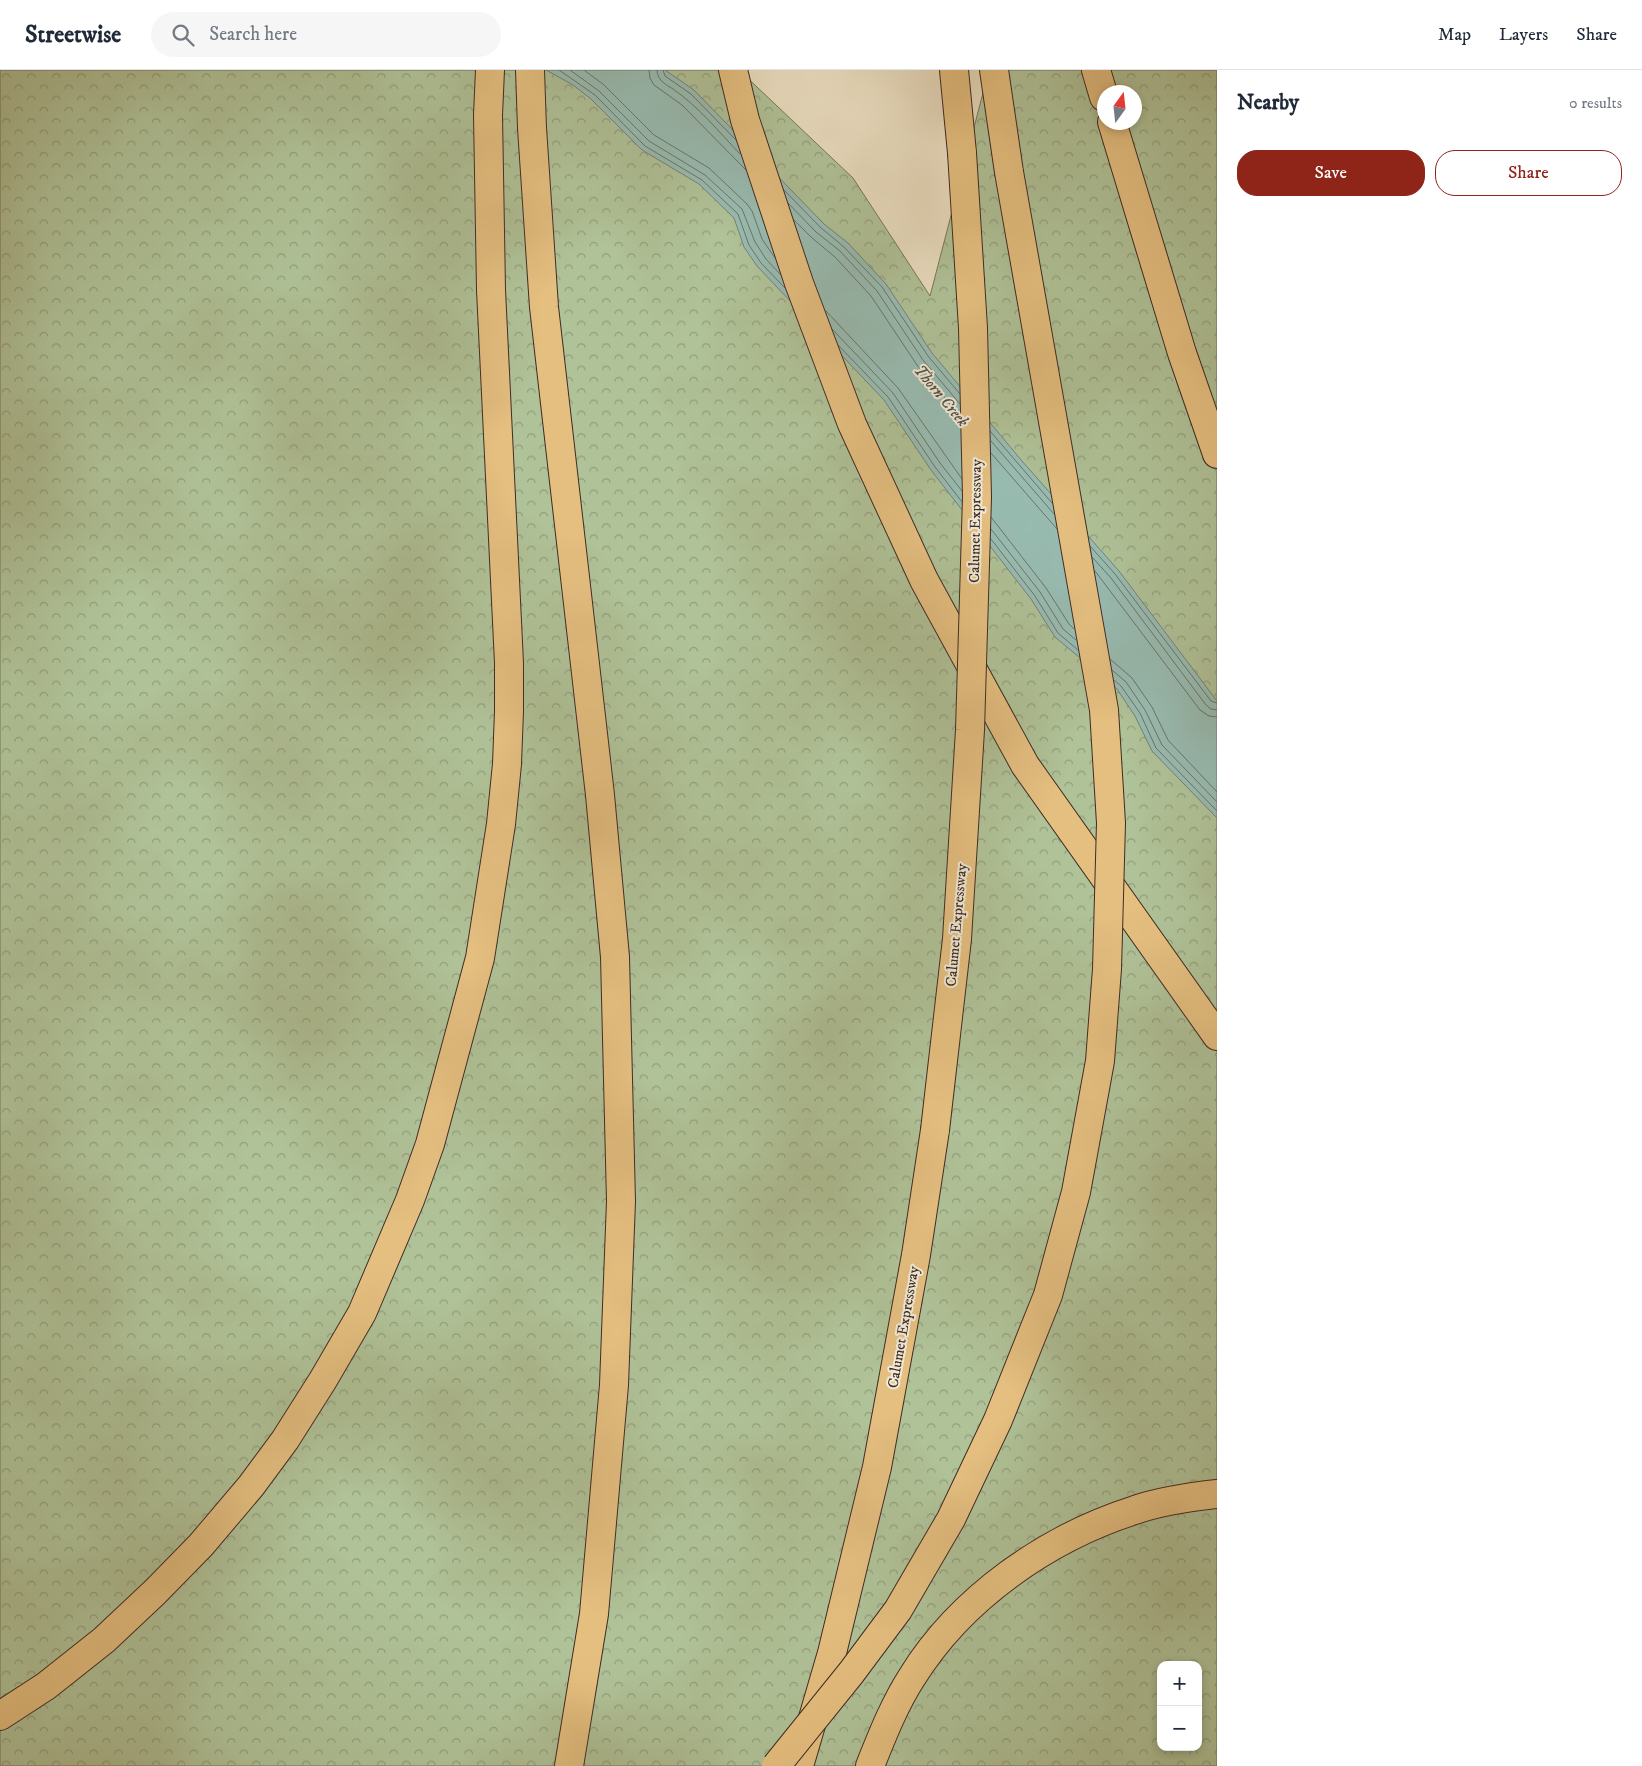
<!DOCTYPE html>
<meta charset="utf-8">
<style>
:root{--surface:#fff;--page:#f6f6f7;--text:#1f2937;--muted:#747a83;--line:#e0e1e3;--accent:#8f2418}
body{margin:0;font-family:"IM FELL DW Pica",serif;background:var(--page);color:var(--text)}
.controls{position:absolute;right:15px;bottom:15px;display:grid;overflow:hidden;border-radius:10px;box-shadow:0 2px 8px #0003}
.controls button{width:45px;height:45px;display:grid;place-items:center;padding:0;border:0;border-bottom:1px solid var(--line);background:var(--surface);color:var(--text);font:25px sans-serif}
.compass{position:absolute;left:1097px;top:15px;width:45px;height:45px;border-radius:50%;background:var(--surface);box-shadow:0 2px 8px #0003;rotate:15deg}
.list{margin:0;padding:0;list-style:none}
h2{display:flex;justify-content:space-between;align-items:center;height:65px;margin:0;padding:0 20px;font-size:21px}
h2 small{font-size:16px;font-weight:400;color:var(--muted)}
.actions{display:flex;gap:10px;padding:15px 20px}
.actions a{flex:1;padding:11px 0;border:1px solid var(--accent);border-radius:20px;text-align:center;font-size:18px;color:var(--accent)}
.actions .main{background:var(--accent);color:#fff}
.icon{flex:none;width:28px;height:28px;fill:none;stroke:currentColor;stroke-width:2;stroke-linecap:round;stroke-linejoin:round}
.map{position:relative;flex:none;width:1217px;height:1696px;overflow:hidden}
header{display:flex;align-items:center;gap:30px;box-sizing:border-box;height:70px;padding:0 25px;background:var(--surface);border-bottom:1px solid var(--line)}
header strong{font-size:24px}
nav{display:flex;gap:28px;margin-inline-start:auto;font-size:18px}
.search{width:350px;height:45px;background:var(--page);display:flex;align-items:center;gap:12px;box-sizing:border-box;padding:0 18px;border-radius:28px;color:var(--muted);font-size:19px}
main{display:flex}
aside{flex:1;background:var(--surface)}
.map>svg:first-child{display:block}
</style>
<header>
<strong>Streetwise</strong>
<div class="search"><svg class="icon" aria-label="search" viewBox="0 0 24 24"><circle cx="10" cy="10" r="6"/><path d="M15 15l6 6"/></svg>Search here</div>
<nav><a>Map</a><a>Layers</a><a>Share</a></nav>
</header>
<main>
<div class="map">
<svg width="1217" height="1696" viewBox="0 0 1217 1696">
<defs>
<pattern id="forest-crowns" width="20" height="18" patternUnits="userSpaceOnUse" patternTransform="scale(1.25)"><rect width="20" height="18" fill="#b0c298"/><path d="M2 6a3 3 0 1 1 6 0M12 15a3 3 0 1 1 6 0" fill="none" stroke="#919e7c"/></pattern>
</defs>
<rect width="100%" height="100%" fill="#eadec1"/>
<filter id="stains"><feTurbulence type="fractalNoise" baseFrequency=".004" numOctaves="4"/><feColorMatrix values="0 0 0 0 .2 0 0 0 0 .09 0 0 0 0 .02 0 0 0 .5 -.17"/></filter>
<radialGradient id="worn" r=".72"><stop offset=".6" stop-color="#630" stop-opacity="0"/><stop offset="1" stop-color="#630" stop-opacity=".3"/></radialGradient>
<path fill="url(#forest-crowns)" stroke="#77775e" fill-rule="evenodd" d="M0,0H601L676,50L666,0H739L853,108L930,226L989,0H1217V1696H0ZM1104,22H1134V52H1104ZM1161,1595H1198V1677H1161Z"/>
<polygon fill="#98bcb2" stroke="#74827a" points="546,0 665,0 694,20 824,154 848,173 886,214 932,283 1022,391 1119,501 1217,631 1217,748 1152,681 1135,646 1117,619 1055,567 1031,529 931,400 884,330 757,196 744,177 734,148 699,114 642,80 591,29 573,15"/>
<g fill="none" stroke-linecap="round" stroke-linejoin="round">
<g stroke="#6b746c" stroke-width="1">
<polyline points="559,0 595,25 645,76 702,110 738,144 749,175 761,193 785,218"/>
<polyline points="570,0 599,21 649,71 705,105 742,139 755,172 766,189 780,204"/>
<polyline points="584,0 604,15 654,65 709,98 747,134 752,141 762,169 775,188"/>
<polyline points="649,0 650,8 654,15 682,35 746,100"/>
<path d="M657,0C657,10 665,14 673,19C699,37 719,62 740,84"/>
<polyline points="663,0 665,6 691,24 736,70"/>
<polyline points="784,120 820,157 844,177 882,217 928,286 960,324"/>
<polyline points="788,133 816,162 840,181 877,221 923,290 960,334"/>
<polyline points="794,150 811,167 835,187 871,226 917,295 960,346"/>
<polyline points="826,241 898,318 962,409"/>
<polyline points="832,259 893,323 940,393 962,421"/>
<polyline points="838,275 888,327 935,397 962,432"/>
<polyline points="990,361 1052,433"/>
<polyline points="991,371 1054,444"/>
<polyline points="991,383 1057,459"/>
<polyline points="991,447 1046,518 1069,554 1074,559"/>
<polyline points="991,459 1040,522 1063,559 1076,570"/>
<polyline points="991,469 1035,526 1058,563 1078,580"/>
<polyline points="1090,476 1115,504 1211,631 1217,633"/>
<polyline points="1092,487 1111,508 1206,635 1211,639 1217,640"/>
<polyline points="1095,501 1200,640 1209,646 1217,647"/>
<polyline points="1110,589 1132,608 1152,637 1168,670 1217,722"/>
<polyline points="1112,600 1126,612 1145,640 1162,675 1217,732"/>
<polyline points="1114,610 1121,616 1140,643 1156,678 1217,741"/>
</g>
<g stroke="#3e2c25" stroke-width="30">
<g id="highway">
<polyline points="530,0 532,58 544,237 600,725 615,887 621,1131 614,1315 594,1544 569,1696"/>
<polyline points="733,0 745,50 799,213 852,354 924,510 1025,695 1217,966"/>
<polyline points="954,0 962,83"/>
<polyline points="994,0 1009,102"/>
<polyline points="1096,0 1104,27"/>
<polyline points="1112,52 1182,283 1217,384"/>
<polyline points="0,1646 46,1616 104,1570 155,1522 201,1475 251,1416 285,1370 323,1310 362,1243 410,1130 430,1074 480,888 501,754 507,694 509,641 509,593 491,220 488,45 490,0"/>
<polyline points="799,1696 832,1583 877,1397 916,1185 935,1060"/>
<path d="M870,1696C882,1666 894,1635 912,1607C961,1528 1047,1468 1135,1440C1161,1431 1190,1427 1217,1424"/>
</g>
</g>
<use href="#highway" stroke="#e5bf80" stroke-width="28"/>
<g stroke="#3e2c25" stroke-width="30" stroke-linecap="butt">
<g id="highway-bridge">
<polyline points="935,1060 957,869 970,660 977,427 973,258 962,83"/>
<polyline points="776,1696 851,1603 898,1540 951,1449 998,1350 1048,1225 1076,1122 1100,991 1107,899 1111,753 1104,640 1009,102"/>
</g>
</g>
<use href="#highway-bridge" stroke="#e5bf80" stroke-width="28"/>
</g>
<g text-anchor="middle" stroke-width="4" stroke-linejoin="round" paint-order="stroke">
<g font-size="15" fill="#3e2c25" stroke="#f1ead7">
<text transform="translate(975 451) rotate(-89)" y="5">Calumet Expressway</text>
<text transform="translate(956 855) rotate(-85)" y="5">Calumet Expressway</text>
<text transform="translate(903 1257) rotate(-80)" y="5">Calumet Expressway</text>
</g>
<g font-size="16" font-style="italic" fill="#545048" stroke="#f1ead7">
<text transform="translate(942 325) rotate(50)" y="6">Thorn Creek</text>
</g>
</g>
<rect width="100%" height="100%" filter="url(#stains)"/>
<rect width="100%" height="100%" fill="url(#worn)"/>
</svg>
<div class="controls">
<button>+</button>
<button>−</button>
</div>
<svg class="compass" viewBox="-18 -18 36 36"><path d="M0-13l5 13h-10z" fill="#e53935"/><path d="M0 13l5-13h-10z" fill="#747a83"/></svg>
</div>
<aside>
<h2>Nearby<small>0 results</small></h2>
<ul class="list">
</ul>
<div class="actions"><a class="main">Save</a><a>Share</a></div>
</aside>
</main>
